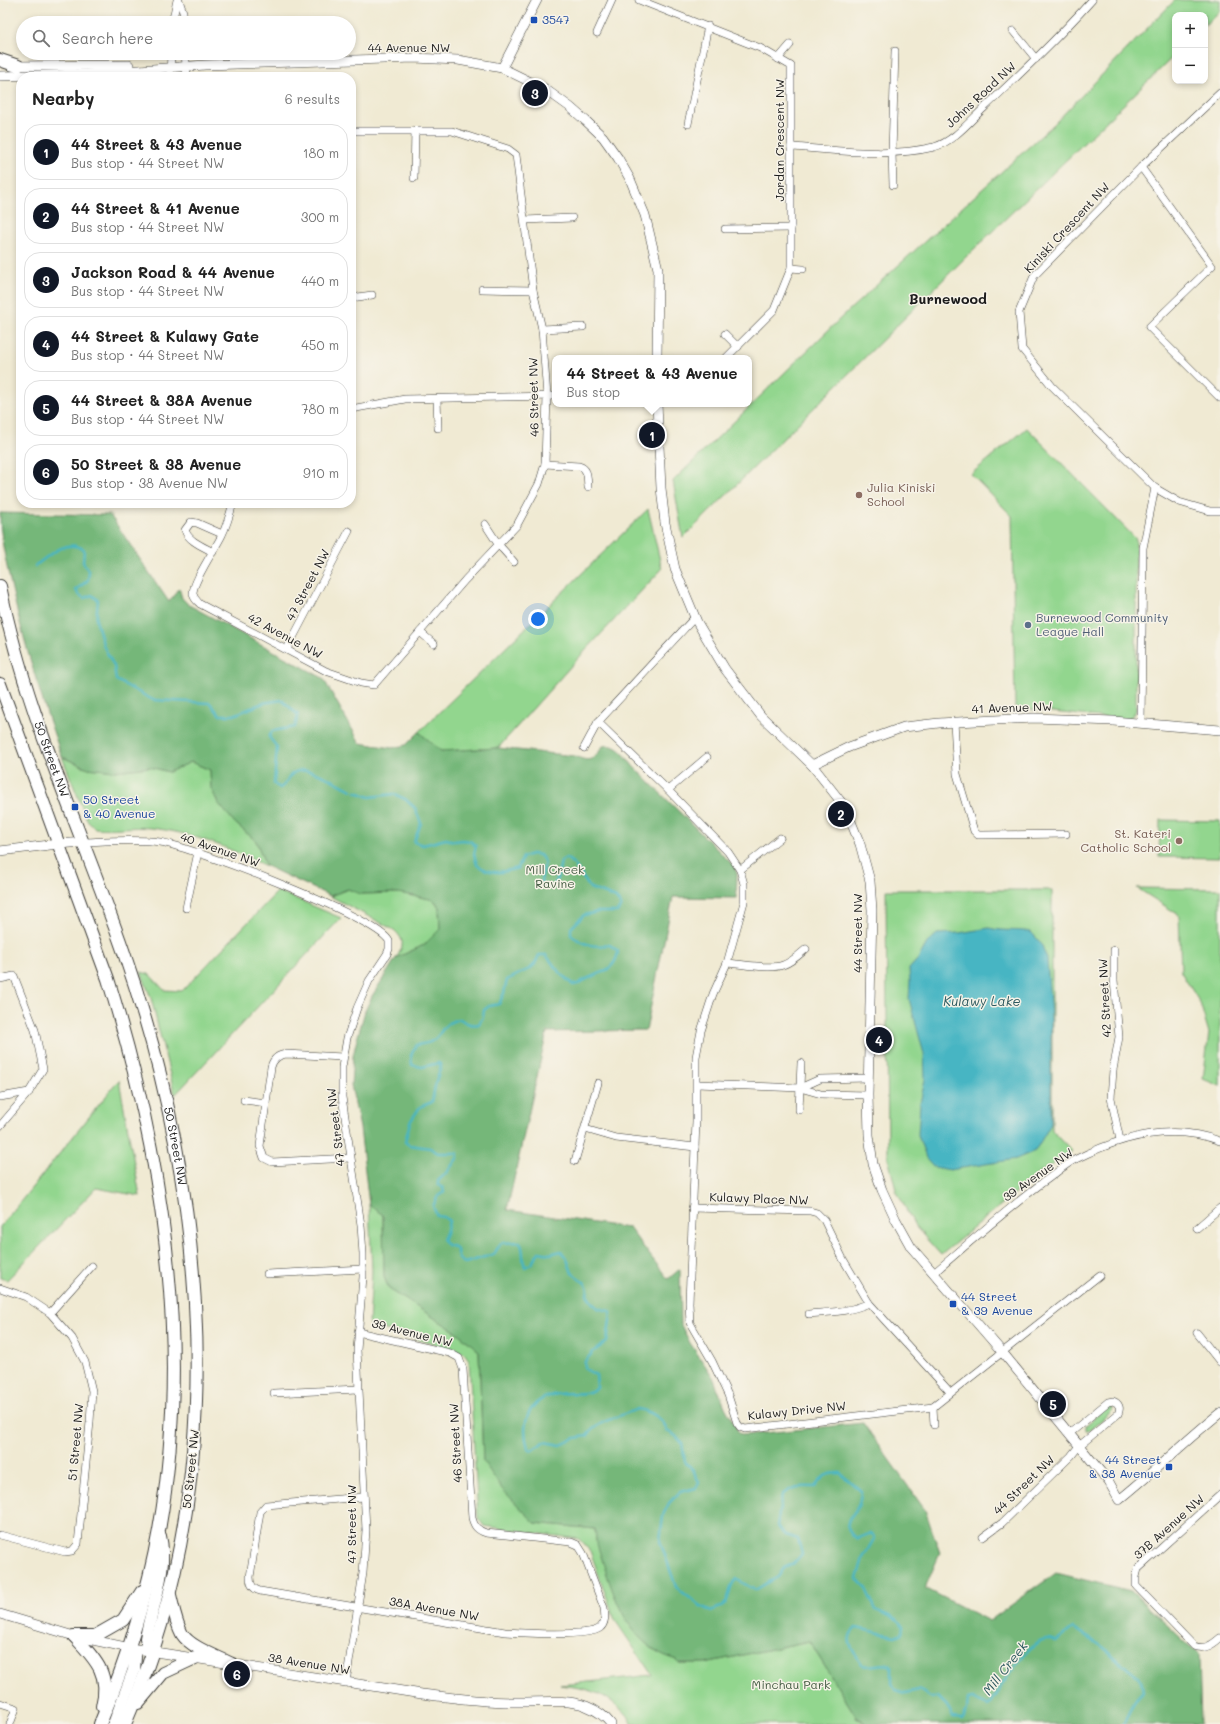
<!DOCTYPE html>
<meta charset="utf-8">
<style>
:root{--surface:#fff;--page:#f6f6f6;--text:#222;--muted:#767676;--line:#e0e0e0;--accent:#111827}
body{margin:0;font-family:Mali,sans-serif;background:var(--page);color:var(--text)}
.controls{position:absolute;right:12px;top:12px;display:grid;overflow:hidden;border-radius:8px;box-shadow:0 2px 6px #0003}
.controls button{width:36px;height:36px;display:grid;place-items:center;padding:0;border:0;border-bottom:1px solid var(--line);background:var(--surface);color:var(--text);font:20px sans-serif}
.you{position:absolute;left:538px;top:619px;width:14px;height:14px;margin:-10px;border:3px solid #fff;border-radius:50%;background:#1a73e8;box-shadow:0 0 0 6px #1a73e833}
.badge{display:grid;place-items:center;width:26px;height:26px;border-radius:50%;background:var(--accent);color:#fff;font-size:13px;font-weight:700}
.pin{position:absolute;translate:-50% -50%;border:2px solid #fff;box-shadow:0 1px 4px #0006}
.popup{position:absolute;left:552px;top:355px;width:200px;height:52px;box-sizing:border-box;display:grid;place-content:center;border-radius:8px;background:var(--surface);filter:drop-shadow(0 1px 3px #0005);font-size:13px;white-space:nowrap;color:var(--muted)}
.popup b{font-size:15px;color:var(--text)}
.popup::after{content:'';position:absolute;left:50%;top:100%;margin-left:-8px;border:8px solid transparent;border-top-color:var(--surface)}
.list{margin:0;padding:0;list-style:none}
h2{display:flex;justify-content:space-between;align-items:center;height:52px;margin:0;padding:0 16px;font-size:17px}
h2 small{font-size:13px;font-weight:400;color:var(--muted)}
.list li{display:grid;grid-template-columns:26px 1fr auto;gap:12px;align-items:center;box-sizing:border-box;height:56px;margin:0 8px 8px;padding:0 8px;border:1px solid var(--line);border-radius:16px}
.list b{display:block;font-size:15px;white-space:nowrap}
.list p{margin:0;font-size:13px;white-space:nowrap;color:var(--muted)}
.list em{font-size:13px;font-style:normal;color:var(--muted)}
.icon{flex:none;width:22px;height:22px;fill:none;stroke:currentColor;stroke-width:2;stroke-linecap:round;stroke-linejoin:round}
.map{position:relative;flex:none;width:1220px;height:1724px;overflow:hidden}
.search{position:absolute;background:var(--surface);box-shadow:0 2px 6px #0003;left:16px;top:16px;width:340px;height:44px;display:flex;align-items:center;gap:10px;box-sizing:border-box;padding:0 14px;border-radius:22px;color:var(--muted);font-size:15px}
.panel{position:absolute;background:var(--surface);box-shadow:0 2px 6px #0003;left:16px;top:72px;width:340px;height:436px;border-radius:16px}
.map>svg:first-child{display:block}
</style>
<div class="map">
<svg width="1220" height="1724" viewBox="0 0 1220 1724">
<rect width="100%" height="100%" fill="#f7f3e8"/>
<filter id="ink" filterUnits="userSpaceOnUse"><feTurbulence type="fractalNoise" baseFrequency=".025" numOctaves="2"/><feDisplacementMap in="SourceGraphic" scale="8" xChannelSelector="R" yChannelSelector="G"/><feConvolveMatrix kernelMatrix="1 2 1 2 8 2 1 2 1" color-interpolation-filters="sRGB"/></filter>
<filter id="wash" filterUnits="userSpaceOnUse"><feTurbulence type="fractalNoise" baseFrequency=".012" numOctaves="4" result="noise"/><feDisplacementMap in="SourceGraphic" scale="16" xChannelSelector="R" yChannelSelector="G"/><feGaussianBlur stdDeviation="0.9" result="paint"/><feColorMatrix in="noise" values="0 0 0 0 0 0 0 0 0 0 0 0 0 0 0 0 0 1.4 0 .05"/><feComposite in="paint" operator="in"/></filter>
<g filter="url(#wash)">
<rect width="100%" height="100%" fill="#f0ead3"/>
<g fill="#92d68e" stroke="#577955">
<polygon points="1175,0 1220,0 1220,11 1205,25 1205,15 1175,15 1175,55 971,252 683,538 673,481 847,312 1053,125"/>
<polygon points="1027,428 1136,539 1136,711 1128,720 1015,708 1012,516 971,474"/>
<polygon points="648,509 662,569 571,666 498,748 441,751 419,732"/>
<path d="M62,757L88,768L115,771L150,767L169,772L191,762L210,770L211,788L235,823L256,841L266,866C229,848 191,832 150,828C132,826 113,830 95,828L88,822Z"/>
<polygon points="1160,820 1220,821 1220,858 1159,857"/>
<polygon points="1137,888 1220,889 1220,1086 1203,1079 1209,1033 1200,1003 1181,972 1179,915"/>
<path d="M348,889L360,894L398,893L431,899L436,902L439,908L440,929L424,945L396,958C404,946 405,940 394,930L330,896Z"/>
<polygon points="886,890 1052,890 1052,1130 1072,1151 1037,1175 941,1255 915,1226 896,1190 888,1158"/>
<polygon points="278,891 341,918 175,1095 151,998 141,972 149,974 164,990 182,991"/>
<polygon points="119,1080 140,1196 96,1188 7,1280 0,1278 0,1227"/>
<path d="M369,1205L383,1215L384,1277L389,1289L458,1333L479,1351L483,1461L535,1523L595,1529L596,1541L652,1649L677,1660L679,1663H705L809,1641L857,1718L867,1724H631C629,1713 607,1697 597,1693C585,1688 572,1687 560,1685L652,1675L615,1620L590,1551L579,1539L484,1526L478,1518L469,1360L464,1353L369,1325L372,1271Z"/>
<polygon points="1109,1406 1113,1407 1112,1411 1090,1430 1086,1430 1086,1425"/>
</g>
<path fill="#75b779" stroke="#486a4a" d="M0,513L110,515L169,602L179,588L182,598L189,605L323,678L360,743L392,748L406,745L419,732L441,751L498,748L575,756C590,763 594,760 603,746C618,743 625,756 633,766L734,866L737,874L736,898L673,897L646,1030L547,1032L507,1210L629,1228L668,1279L680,1269L681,1325L690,1343L713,1377L725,1407L739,1433L745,1435L863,1423L925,1510L940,1553L925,1588L989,1621L1056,1573L1131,1591L1199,1655L1201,1724H867L857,1718L809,1641L705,1663H678L677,1660C623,1645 612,1588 596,1541L595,1529L535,1523L502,1489L483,1461L479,1351L458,1333L389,1289L384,1277L383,1215L369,1205L360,1128L351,1085L353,1056L357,1039L365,1011L372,996L396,958L424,945L440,929L439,908L436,902L430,899L398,893L360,894L348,889L330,896L266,866L256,841L235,823L218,803L211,788L210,770L191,762L169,772L150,767L115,771L88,768L62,757C42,701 24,644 11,585C6,562 0,538 0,513Z"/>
<path fill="#47b5c3" stroke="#326870" d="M989,928C1005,932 1015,929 1031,932L1041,943L1047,959L1051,1018V1124L1035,1151L1016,1159L950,1170L934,1167L926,1158L918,1135L920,1104L925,1079L924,1054L909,999L910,982L909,969L918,959L927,943L937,934L959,933Z"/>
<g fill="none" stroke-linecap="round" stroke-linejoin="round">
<g stroke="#47b5c3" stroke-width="2.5">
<path d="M35,566C48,556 68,537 84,550L83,562L89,572L88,580L76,590L78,594L84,598L92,595L98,600L96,620L104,647L114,666L116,680L153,700L210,703L220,715H234L263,703L282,700L298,715L295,727L272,731L269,737L277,747L274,784L280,788C287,784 287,779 292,774C306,762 338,784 352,790"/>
<path d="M356,792L370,797L394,794L405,799L415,808L421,823L414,842L423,845L446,839L455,841L463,840L470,841L476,846L474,854L477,865C492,875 501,873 518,868L523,857L532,854L540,855L545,862L541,881L544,887H553L557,879L561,861L566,858L574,864L590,888L616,898L621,906L617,912H598L584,915L571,928V935C586,946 593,947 610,945L618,951C615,975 594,972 578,984L573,985L559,972L546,955H539L535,964L531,968L507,980L504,993L499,1004L489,1006L484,1010L483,1017L479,1024C471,1026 466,1023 460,1019C437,1024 445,1036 430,1042C426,1044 420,1044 416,1045L411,1055L412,1065L422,1067L439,1063L441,1066L436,1081L432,1102L420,1107L410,1122L405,1142L409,1145L430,1148L438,1153H457L458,1157L448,1171L438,1181V1185L443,1188L444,1192L438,1196L433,1206L437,1216L444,1217L449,1221L447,1230L443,1240L447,1245L455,1247L457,1250C457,1257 458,1260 465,1263L494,1254L501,1243L520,1242C525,1251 521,1257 525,1267L531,1264L539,1252L550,1254L561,1251L567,1259L572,1273L585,1283L588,1289L587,1295C590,1300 593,1305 598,1308C603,1310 607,1309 611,1312L607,1342L594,1351L585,1361V1369L596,1375L597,1387C585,1398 572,1391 558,1394C529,1398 520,1422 528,1448L532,1450L544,1442L561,1445L575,1438L587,1436C597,1420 621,1417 637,1409C650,1411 664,1418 667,1431L676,1436L682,1443L685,1462L694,1472L699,1482L696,1488L680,1492L669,1503L663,1515L660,1541L676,1587L700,1606L711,1611C714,1609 720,1608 723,1606C732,1599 726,1589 736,1579L755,1590L778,1577L784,1568L793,1564L802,1554L798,1539L786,1535L777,1526L782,1495C793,1486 800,1486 815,1487C823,1476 826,1473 840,1473L861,1491C861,1495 860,1500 859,1504C853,1518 838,1523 856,1539L871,1533L875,1537L863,1558L857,1579L865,1587L876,1610L897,1619L903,1627L902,1633L895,1636L856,1628C842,1639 854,1652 862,1665C872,1668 883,1661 892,1666V1684L895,1690L905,1693L919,1690L930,1697H938L947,1706L953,1718L963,1719L967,1710L968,1699L973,1698L988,1706C1000,1689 1023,1649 1040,1641C1045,1638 1051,1639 1056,1641L1073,1628L1103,1647L1141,1680L1143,1692C1134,1701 1127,1711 1124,1724"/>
</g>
</g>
</g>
<g filter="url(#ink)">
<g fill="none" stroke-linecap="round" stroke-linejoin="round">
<g stroke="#3c3b37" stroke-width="8">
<g id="minor">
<polyline points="179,0 183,12 184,23"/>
<polyline points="639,0 760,48 791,66 791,268 774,310 726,358"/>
<polyline points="172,23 177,0"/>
<polyline points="1013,31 1036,59"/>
<polyline points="597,33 612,0"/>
<polyline points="185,53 187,77"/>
<polyline points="778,59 790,45"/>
<polyline points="170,77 171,53"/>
<polyline points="1220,93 1141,167 1034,276 1019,312 1022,349 1052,386 1155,488 1179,502 1210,511 1220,511"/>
<polyline points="688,124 708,26"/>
<path d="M791,147C838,150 888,158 934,147C953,142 970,121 984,108C1021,73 1058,38 1092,0"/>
<polyline points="1141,167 1212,266 1149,327 1220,398"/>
<polyline points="414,178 415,130"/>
<polyline points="893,185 892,153 895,51"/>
<polyline points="525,220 572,218"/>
<polyline points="725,229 791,228"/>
<polyline points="791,268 803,269"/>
<polyline points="482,289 533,290"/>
<polyline points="351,298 372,295"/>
<polyline points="542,329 583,327"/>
<polyline points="725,334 738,347"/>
<polyline points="437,399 438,428"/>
<polyline points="351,409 405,399 555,396"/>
<path d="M545,464L579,466C589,469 587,478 588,487"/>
<path d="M233,503C230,514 227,525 222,535C216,548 192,582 193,594C194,599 197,601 200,604L326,671L361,683L374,685L465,580L517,525L539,484L545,464L547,396L542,329L533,290L516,155L508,149L452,131H351"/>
<polyline points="485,524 498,544 514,562"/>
<path d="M213,552C204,547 188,541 185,530L191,522L197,523L222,534"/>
<polyline points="420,632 434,644"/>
<polyline points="287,649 349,531"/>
<polyline points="598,722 668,790 728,852 740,870 744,884 744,902 727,963 713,994 701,1031 696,1057 696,1121 689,1303 690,1323 712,1361 728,1395 737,1423 740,1427 745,1429 933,1407 1100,1275"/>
<polyline points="954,722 957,774 974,831 978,835 983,835 1066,834"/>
<polyline points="1141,723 1143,548 1155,488"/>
<polyline points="584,748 598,722 695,617"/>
<polyline points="668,790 707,757"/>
<path d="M84,842C109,841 135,839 160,842C192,847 377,917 389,941V949L387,954L369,981L357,1008L347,1038L342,1067V1097L361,1225L363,1254V1277L357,1350L366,1530L363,1573L346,1682"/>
<polyline points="740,870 780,838"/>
<polyline points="186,908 198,852"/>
<polyline points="1114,950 1114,980 1119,1037 1113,1070 1111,1098 1120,1140"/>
<path d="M727,963C742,964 769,970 783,965C792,962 799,955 806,949"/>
<polyline points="0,979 14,976 35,1030 43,1069 29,1092 0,1126"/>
<path d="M343,1057L286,1054C278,1055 273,1059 271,1067L260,1146L264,1158L272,1162L350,1158"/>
<polyline points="697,1084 800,1088 821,1094 868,1095"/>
<polyline points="800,1088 820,1079 868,1078"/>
<polyline points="0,1097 29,1092"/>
<polyline points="244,1100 266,1103"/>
<polyline points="799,1110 801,1063"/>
<polyline points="585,1129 616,1138 695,1147"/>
<polyline points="575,1161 598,1083"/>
<polyline points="692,1208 810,1211 817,1213 824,1220 843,1259 869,1303 950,1392"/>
<polyline points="1197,1228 1220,1208"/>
<path d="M935,1272C970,1242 1005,1211 1042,1183C1053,1176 1063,1166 1074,1160C1119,1137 1171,1122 1220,1141"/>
<polyline points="267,1274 363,1269"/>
<polyline points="0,1288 26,1297 50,1313 72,1338 85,1362 92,1391 90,1422 78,1544 72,1551 65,1552 0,1535"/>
<polyline points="50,1313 92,1266"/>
<path d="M809,1314C830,1312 850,1312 869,1303"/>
<path d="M358,1332L450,1353L459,1358L463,1369L472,1518C474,1526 477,1530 486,1533L571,1542L578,1545L583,1553L604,1608C605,1615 606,1623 600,1628C589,1637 521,1633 505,1632L260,1591C253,1589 250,1585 250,1577L260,1512L266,1505L364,1497"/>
<polyline points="1197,1333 1220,1362"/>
<polyline points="274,1393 358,1389"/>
<polyline points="933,1407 934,1425"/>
<path d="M1220,1495L1138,1569L1136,1577V1586L1194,1646C1205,1650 1212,1645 1220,1638"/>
<path d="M983,1537L1002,1523L1071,1456L1079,1446L1118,1414C1121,1408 1119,1403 1113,1401L1108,1402L1069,1434"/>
<polyline points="0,1703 16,1708 10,1724"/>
</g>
</g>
<g stroke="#3c3b37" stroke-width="10">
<g id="tertiary">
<polyline points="12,66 129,65"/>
<polyline points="502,68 537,0"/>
<polyline points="0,76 87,74 205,65 414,58 458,60 502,68 545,89 570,107 586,121 603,137 618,158 630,179 645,215 658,269 657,358"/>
<path d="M657,404L661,488L665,523L675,569L697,622L725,669L761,716L812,765L845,807L860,844L870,881L872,910L868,1095L869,1135L873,1164L882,1190L896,1220L911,1247L1003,1353L1109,1482L1119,1500C1154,1472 1185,1441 1220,1413"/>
<polyline points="812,765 849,747 904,727 939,723 1034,718 1113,721 1220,730"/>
<polyline points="0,851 58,844 84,842"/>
<path d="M0,1614L74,1636L130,1648L422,1694C452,1698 483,1702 513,1702C537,1703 564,1698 586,1706C596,1710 605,1716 611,1724"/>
</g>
</g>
<g stroke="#3c3b37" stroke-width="14">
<g id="primary">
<polyline points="0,60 18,66"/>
<path id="s1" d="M0,586C25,712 81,829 123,950C209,1197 232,1480 125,1724"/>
<path d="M0,684L108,979C163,1156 192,1346 159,1530C147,1597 126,1662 100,1724"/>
<path d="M170,1595C173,1607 176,1623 182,1634C191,1648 217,1656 232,1664"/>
<polyline points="74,1636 95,1636 123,1620 142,1591"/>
<path d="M74,1636C94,1658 111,1673 102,1706"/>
<path d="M153,1652L148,1647L146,1638C152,1605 168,1569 160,1536"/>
<polyline points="138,1703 163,1673 195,1658"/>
<polyline points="114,1724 134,1670 135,1657 130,1648"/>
</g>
</g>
<use href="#minor" stroke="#fff" stroke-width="7"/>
<use href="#tertiary" stroke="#fff" stroke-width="9"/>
<use href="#primary" stroke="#fff" stroke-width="12"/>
</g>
</g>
<g fill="#1a4fb4" stroke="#f7f3e8" stroke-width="1.5">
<rect x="530" y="16" width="8" height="8" rx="2"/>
<rect x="71" y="803" width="8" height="8" rx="2"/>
<rect x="949" y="1300" width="8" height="8" rx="2"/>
<rect x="1165" y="1463" width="8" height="8" rx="2"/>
</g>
<g fill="#8d6e63" stroke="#f7f3e8" stroke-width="1.5">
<circle cx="859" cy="495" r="4"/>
<circle cx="1179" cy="841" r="4"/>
</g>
<circle fill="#5c6f8a" stroke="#f7f3e8" stroke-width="1.5" cx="1028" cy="625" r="4"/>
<g text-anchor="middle" stroke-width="3" stroke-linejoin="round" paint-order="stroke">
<g font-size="12" fill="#164399" stroke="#f7f3e8" text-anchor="start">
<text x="542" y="24">3547</text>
<text x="83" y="804">50 Street<tspan x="83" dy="14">&amp; 40 Avenue</tspan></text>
<text x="961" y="1301">44 Street<tspan x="961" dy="14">&amp; 39 Avenue</tspan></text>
<text x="1161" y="1464" text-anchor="end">44 Street<tspan x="1161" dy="14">&amp; 38 Avenue</tspan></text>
</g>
<g font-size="12" fill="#1c1c1c" stroke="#f7f3e8">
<text x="409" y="52">44 Avenue NW</text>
<text transform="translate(981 95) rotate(-43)" y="4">Johns Road NW</text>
<text transform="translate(780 140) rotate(-90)" y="4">Jordan Crescent NW</text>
<text transform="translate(1067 228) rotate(-47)" y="4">Kiniski Crescent NW</text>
<text transform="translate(534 397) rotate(-91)" y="4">46 Street NW</text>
<text transform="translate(308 585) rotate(-62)" y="4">47 Street NW</text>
<text transform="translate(285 636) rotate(28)" y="4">42 Avenue NW</text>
<text transform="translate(1012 708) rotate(-2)" y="4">41 Avenue NW</text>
<text dy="4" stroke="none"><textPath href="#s1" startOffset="181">50 Street NW</textPath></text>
<text transform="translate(220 850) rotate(19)" y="4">40 Avenue NW</text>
<text transform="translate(858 933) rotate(-90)" y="4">44 Street NW</text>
<text transform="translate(1105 998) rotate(-93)" y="4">42 Street NW</text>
<text transform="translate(336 1127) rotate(-97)" y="4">47 Street NW</text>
<text dy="4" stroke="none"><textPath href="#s1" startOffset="588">50 Street NW</textPath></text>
<text transform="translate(1038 1175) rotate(-35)" y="4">39 Avenue NW</text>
<text transform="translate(759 1199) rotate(2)" y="4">Kulawy Place NW</text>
<text transform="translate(412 1333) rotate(14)" y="4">39 Avenue NW</text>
<text transform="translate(797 1411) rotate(-6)" y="4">Kulawy Drive NW</text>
<text transform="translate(76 1442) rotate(-85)" y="4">51 Street NW</text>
<text transform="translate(456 1443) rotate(-93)" y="4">46 Street NW</text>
<text transform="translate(191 1469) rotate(-84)" y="4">50 Street NW</text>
<text transform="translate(1024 1485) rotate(-44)" y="4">44 Street NW</text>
<text transform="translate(352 1524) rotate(-90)" y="4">47 Street NW</text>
<text transform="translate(1169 1527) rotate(-42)" y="4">37B Avenue NW</text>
<text transform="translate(434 1609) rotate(10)" y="4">38A Avenue NW</text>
<text transform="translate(309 1664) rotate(9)" y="4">38 Avenue NW</text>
</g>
<g font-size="12" fill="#785e54" stroke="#f7f3e8" text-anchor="start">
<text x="867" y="492">Julia Kiniski<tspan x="867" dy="14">School</tspan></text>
<text x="1171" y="838" text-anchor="end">St. Kateri<tspan x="1171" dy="14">Catholic School</tspan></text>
</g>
<g font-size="12" fill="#4e5e75" stroke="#f7f3e8" text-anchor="start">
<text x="1036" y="622">Burnewood Community<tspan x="1036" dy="14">League Hall</tspan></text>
</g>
<g font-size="12" fill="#455d44" stroke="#f7f3e8">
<text x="555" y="874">Mill Creek<tspan x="555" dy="14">Ravine</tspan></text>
<text x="791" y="1689">Minchau Park</text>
</g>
<g font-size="13" font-style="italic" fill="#2d595f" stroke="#f7f3e8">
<text x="982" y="1006">Kulawy Lake</text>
<text transform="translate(1005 1668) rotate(-52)" y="5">Mill Creek</text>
</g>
<g font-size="14" font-weight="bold" fill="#1c1c1c" stroke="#f7f3e8">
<text x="948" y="304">Burnewood</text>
</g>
</g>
</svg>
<div class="controls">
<button>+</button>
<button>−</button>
</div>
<div class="you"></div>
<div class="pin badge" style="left:652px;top:435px">1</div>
<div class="popup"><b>44 Street &amp; 43 Avenue</b>Bus stop</div>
<div class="pin badge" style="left:841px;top:814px">2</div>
<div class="pin badge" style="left:535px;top:93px">3</div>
<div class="pin badge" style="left:879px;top:1040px">4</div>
<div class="pin badge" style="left:1053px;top:1404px">5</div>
<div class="pin badge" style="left:237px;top:1674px">6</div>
<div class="search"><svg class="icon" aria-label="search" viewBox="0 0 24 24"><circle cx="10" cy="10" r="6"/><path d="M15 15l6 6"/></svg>Search here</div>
<section class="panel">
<h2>Nearby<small>6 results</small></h2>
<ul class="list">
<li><span class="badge">1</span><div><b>44 Street &amp; 43 Avenue</b><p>Bus stop · 44 Street NW</p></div><em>180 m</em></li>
<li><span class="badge">2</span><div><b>44 Street &amp; 41 Avenue</b><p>Bus stop · 44 Street NW</p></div><em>300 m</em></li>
<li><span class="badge">3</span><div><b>Jackson Road &amp; 44 Avenue</b><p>Bus stop · 44 Street NW</p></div><em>440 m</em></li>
<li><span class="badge">4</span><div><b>44 Street &amp; Kulawy Gate</b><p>Bus stop · 44 Street NW</p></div><em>450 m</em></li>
<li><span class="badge">5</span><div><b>44 Street &amp; 38A Avenue</b><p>Bus stop · 44 Street NW</p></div><em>780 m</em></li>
<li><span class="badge">6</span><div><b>50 Street &amp; 38 Avenue</b><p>Bus stop · 38 Avenue NW</p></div><em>910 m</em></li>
</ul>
</section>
</div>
